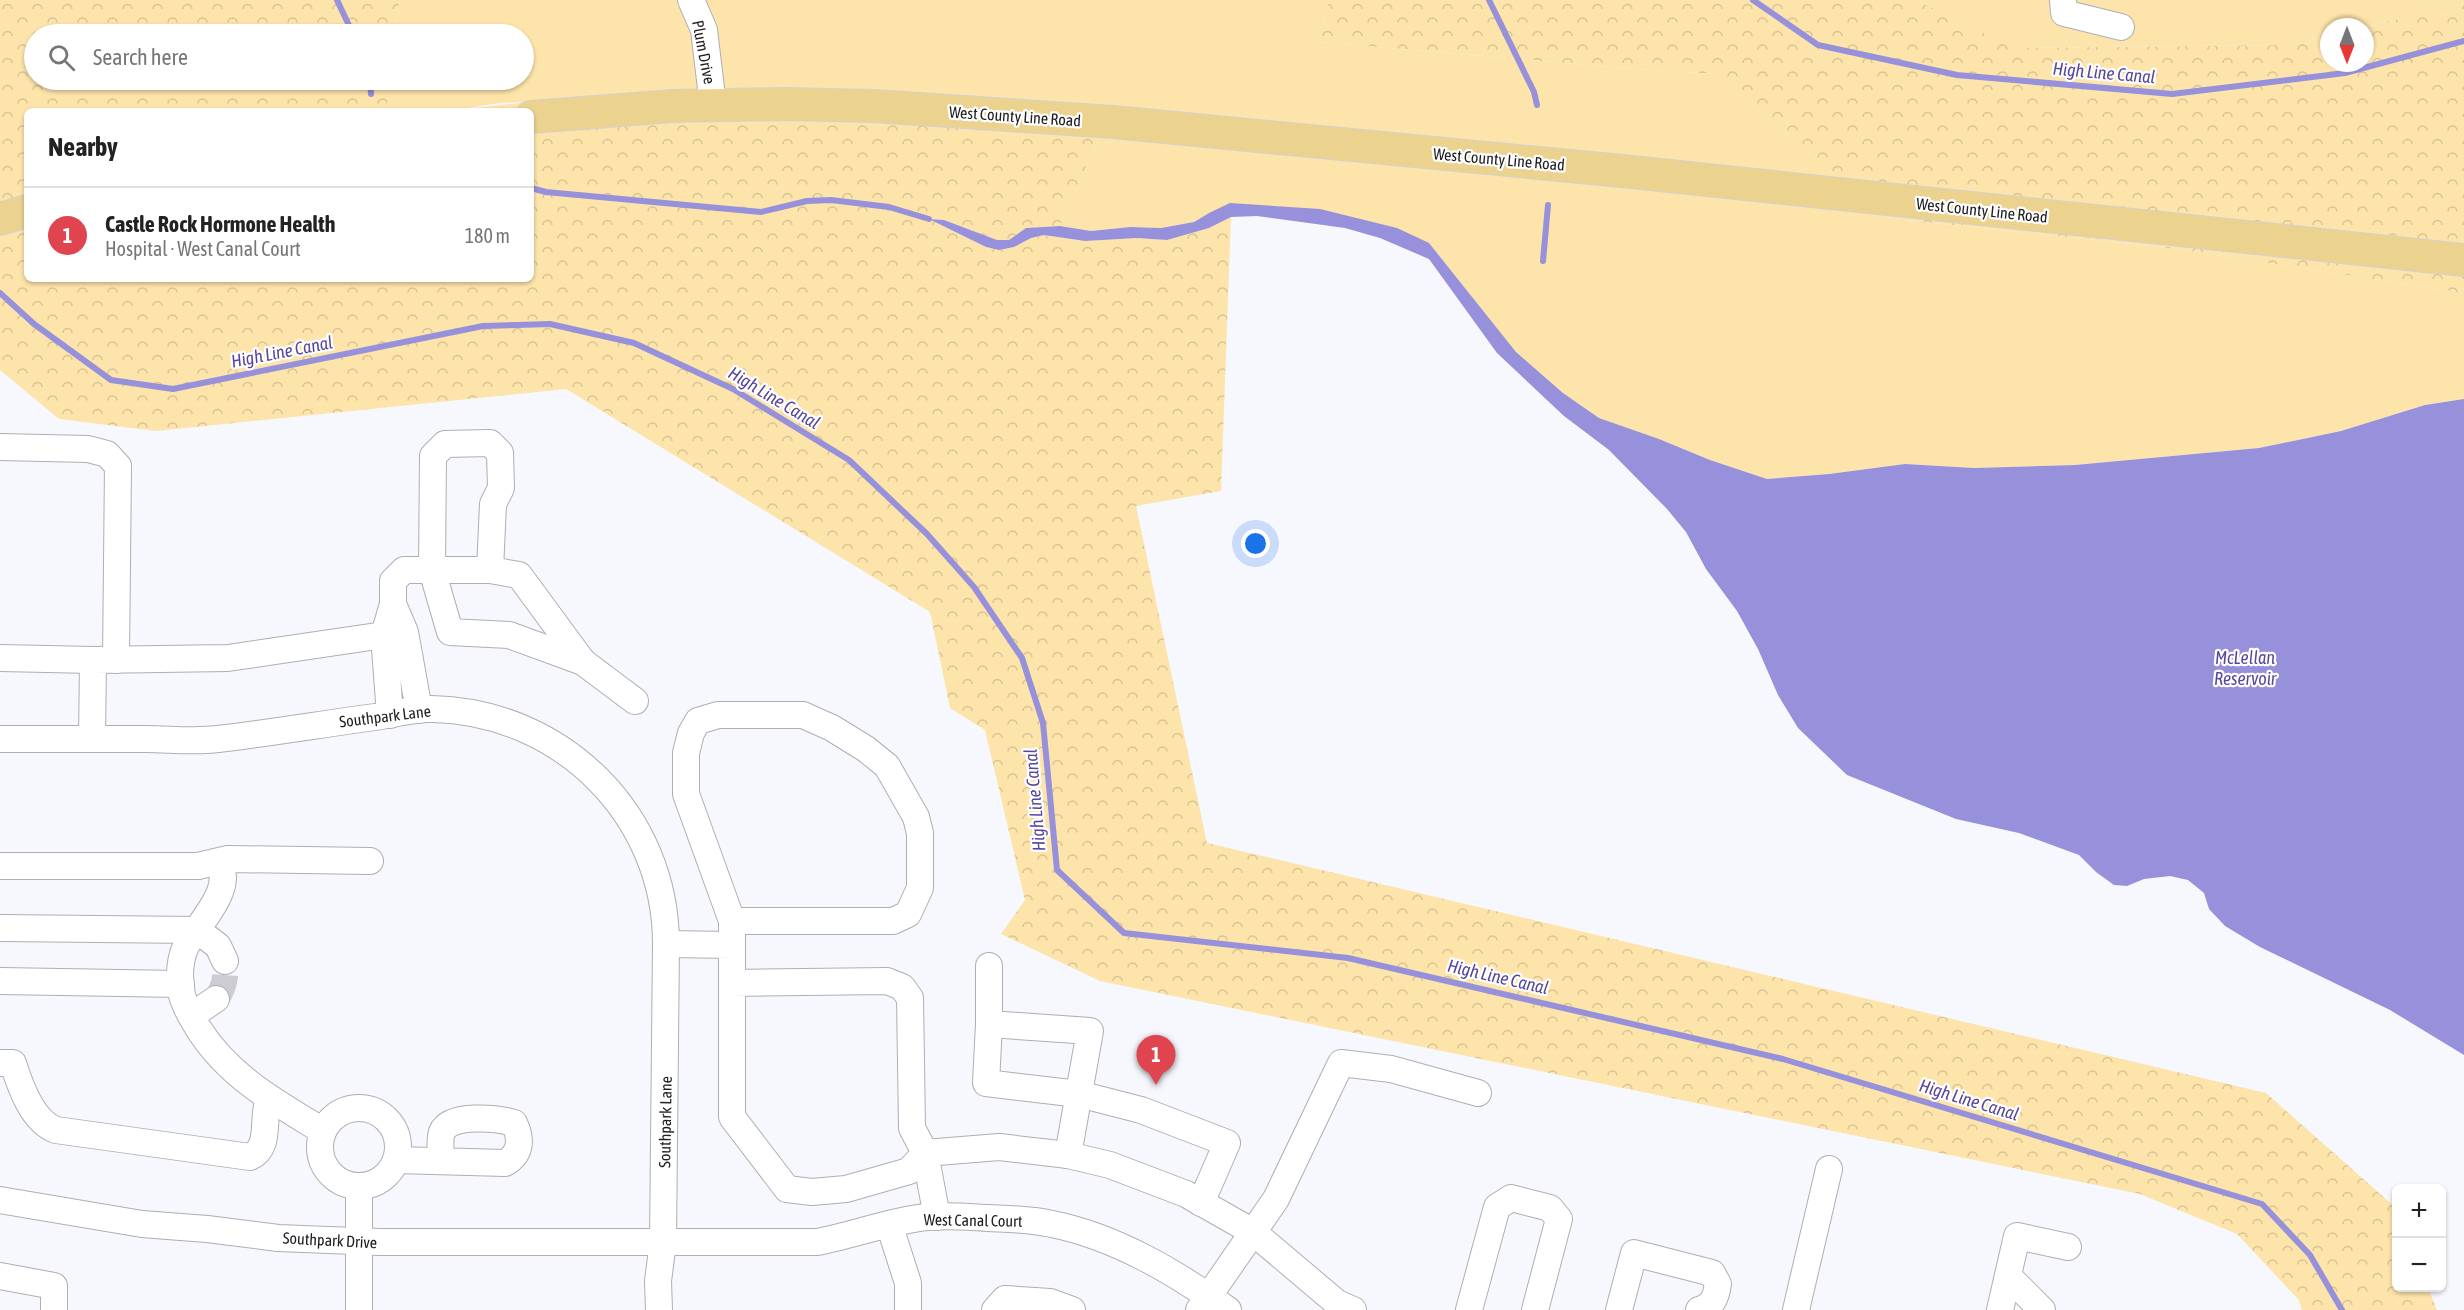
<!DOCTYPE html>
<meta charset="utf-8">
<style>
:root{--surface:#fff;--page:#f6f6f6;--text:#222;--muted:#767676;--line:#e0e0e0;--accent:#7a6534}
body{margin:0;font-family:"Asap Condensed",sans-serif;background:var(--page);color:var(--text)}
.controls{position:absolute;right:18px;bottom:18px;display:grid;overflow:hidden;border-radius:9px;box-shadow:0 2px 4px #0004}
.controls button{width:54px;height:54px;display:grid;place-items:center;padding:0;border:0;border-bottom:2px solid var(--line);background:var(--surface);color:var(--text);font:30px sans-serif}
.compass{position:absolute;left:2320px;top:18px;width:54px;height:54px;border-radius:50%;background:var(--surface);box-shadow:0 2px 4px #0004;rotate:180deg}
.you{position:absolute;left:1256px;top:544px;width:21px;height:21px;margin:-15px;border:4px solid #fff;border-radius:50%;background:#1a73e8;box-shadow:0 0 0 9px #1a73e833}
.badge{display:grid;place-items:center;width:39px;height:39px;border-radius:50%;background:var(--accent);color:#fff;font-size:20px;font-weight:700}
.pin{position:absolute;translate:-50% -50px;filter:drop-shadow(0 2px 3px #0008)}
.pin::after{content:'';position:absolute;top:32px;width:21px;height:18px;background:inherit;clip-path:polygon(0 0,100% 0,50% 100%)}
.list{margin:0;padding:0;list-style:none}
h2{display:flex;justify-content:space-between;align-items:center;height:78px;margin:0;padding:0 24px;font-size:26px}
h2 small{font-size:20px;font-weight:400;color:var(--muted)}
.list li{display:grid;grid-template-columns:39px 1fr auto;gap:18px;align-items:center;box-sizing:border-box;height:96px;padding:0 24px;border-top:2px solid var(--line)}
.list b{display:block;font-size:22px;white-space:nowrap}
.list p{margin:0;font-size:20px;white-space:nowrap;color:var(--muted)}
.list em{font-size:20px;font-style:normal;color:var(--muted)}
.icon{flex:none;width:33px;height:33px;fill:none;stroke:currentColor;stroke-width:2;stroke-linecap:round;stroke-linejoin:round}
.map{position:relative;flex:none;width:2464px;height:1310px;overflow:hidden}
.search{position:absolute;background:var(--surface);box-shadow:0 2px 4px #0004;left:24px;top:24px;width:510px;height:66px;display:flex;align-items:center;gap:15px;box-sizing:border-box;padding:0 21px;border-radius:33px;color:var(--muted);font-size:22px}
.panel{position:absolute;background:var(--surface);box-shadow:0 2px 4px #0004;left:24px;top:108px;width:510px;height:174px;border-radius:9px}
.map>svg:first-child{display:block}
</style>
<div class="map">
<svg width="2464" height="1310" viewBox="0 0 2464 1310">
<defs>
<pattern id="forest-crowns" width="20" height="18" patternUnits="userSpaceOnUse" patternTransform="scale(1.5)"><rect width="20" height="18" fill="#fde4aa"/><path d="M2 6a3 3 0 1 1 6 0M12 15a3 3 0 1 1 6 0" fill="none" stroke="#d9c392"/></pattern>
</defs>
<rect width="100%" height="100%" fill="#f7f7fe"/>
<g fill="#fde4aa">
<polygon points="399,0 1329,0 1319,42 1635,69 1715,74 1886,218 2178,249 2464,293 2464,399 2425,405 2341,431 2259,448 2075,465 1974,468 1905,464 1829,474 1767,479 1710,460 1659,439 1599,418 1563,393 1516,352 1429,243 1320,209 1209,213 1194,222 1161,228 1130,227 1091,231 1060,226 1110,112 715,94 500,103 448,111 386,111 390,80 524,80 524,34 395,34"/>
<polygon points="1916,0 2464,0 2464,3 2365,27 2329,27 2329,36 2291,45 2014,48"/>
</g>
<g fill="url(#forest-crowns)">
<polygon points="0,0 399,0 395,34 34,34 34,80 390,80 386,111 27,111 27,279 531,279 531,111 448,111 529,102 829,89 1110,112 1060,226 1026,228 1009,240 997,240 944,220 930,219 986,247 999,250 1014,247 1031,238 1044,235 1085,241 1137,238 1167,240 1209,228 1231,217 1221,491 1136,506 1207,843 2266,1093 2396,1208 2396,1288 2428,1288 2437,1310 2302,1310 2298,1299 2237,1234 2140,1194 1100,981 1001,934 1025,900 985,730 950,708 930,612 566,389 156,431 59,419 0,370"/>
<polygon points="1329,0 1916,0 2015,48 2291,45 2329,36 2329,63 2365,63 2365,27 2464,3 2464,293 2178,249 1886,218 1715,74 1635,69 1319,42"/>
</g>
<polygon fill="#9790da" points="1230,203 1320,209 1397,228 1429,243 1516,352 1563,393 1599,418 1659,439 1710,460 1767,479 1829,474 1905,464 1974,468 2075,465 2259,448 2341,431 2425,405 2464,399 2464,1055 2390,1010 2260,947 2225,926 2209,909 2204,893 2188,880 2170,876 2144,879 2127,886 2114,885 2096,872 2079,855 2019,833 1956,819 1847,775 1798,728 1778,695 1758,649 1737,611 1706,569 1686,532 1667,509 1609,450 1564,416 1497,353 1429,259 1380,238 1345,228 1257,216 1231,217 1209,228 1167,240 1137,238 1085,241 1044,235 1031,238 1014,247 999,250 986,247 929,219 944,220 997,240 1009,240 1026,228 1060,226 1091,231 1130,227 1161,228 1194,222 1209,213"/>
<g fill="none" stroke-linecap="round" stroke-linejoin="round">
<g stroke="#9790da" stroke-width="6">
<polyline points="337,0 353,34"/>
<polyline points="1489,0 1534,92 1537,105"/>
<polyline points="1753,0 1818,45 1957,75 2172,94 2345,73 2464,41"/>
<polyline points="370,80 371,94"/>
<polyline points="531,188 546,192 761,212 807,201 831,200 889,207 929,219"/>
<polyline points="1543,261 1548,205"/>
<polyline points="0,293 34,324 111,380 173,389 483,326 550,324 634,343 733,389 849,460 927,534 974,587 1022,658 1043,723 1057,870 1124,933 1348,958 1783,1059 2262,1204 2310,1255 2342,1310"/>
</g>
<path stroke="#ccccd2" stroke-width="26" stroke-dasharray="26 13" stroke-linecap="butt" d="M216,999C225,987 226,977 225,961"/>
<g stroke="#aeaeb5" stroke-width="28">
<g id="minor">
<polyline points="691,0 704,30 713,105"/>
<polyline points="2063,0 2064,13 2121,27"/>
<polyline points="0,447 88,449 107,454 118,466 116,660"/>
<polyline points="490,570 493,504 501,488 500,453 490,443 445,444 433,456 432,570 450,632 509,635 583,662"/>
<polyline points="393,604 393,581 404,570 490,570 519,575 583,662 635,701"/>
<polyline points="0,658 93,660"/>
<polyline points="390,715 384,635 393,604 405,632 419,710"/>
<path d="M0,739C48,739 97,739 145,739C169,739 194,742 218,739C270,733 323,724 375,717C394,714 415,708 433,709C562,712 666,815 666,944L663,1242L658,1281L659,1310"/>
<polyline points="92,739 93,660 228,658 384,635"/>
<path d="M217,862C238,886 197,925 186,946C179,961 179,979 182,995C185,1007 192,1018 198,1028C228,1076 275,1102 323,1131"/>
<polyline points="0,866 198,866 228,859 370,861"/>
<polyline points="732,921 686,794 686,753 691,733 698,721 718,715 803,715 832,728 866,749 887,766 916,817 920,833 920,888 908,914 893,921 732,921 732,945"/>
<polyline points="0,928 197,930 218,946 225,961"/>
<polyline points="666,944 732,945 732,983"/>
<polyline points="989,966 989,1024"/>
<polyline points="0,981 181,984"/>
<polygon points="887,981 902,987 910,998 912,1128 925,1153 909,1171 846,1189 812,1192 787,1189 732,1117 732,983"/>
<polyline points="191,1016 216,999"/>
<path d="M0,1063H13C20,1086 32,1121 56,1130L250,1157C272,1147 261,1118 269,1098"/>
<circle cx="359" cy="1147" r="39"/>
<polyline points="1068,1155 1090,1031 989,1024 986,1083 1079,1094 1141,1110 1227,1143 1201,1203"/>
<path d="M396,1160L505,1163C521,1154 522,1139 514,1123C498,1118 450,1113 442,1132C439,1140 441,1153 441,1161"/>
<polyline points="359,1186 359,1310"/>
<path d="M0,1200L142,1224L207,1229L278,1238L380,1242H817C854,1235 892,1220 928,1217C948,1215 969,1217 988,1218C1009,1219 1031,1219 1052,1224C1116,1237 1175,1272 1228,1310"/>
<polyline points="937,1217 925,1153 999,1147 1068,1155 1110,1165 1186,1194 1253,1232 1337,1303 1353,1310"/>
<polyline points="889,1224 908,1283 908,1310"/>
<polyline points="0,1276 54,1286 54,1310"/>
<polyline points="2008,1276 2042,1310"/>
<polyline points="995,1310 1005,1299 1050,1302 1072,1310"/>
<polyline points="1199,1310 1276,1199 1341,1063 1391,1069 1478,1093"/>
<polyline points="1469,1310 1497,1207 1511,1198 1550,1208 1559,1219 1535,1310"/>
<path d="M1619,1310L1634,1253L1712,1273L1718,1284C1716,1297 1713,1306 1699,1310"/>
<polyline points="1796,1310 1829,1169"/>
<polyline points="2000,1310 2017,1236 2068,1247"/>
</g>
</g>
<g stroke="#d2d2d3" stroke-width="34">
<g id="major">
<polyline points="531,117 673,106 784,104 874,106 1113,122 1622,171 2464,260"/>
<polyline points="0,219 27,211"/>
</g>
</g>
<use href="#minor" stroke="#fff" stroke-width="26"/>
<use href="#major" stroke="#ecd28f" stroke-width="32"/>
</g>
<g text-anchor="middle" stroke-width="4.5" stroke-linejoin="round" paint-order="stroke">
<g font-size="16" fill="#202022" stroke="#fff">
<text transform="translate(704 52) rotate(79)" y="6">Plum Drive</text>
<text transform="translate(1015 116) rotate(4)" y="6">West County Line Road</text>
<text transform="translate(1499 159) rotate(5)" y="6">West County Line Road</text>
<text transform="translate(1982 210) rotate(6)" y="6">West County Line Road</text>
<text transform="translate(385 716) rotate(-7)" y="6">Southpark Lane</text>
<text transform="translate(665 1122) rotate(-89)" y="6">Southpark Lane</text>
<text transform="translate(973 1220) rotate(1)" y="6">West Canal Court</text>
<text transform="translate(330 1240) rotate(3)" y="6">Southpark Drive</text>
</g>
<g font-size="18" font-style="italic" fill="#56469e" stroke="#fff">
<text transform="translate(2104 73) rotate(5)" y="6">High Line Canal</text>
<text transform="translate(282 352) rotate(-11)" y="6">High Line Canal</text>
<text transform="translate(774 398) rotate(31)" y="6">High Line Canal</text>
<text x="2245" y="664">McLellan<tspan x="2245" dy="21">Reservoir</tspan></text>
<text transform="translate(1035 800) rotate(-95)" y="6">High Line Canal</text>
<text transform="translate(1498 977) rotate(13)" y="6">High Line Canal</text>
<text transform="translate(1969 1100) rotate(17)" y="6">High Line Canal</text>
</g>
</g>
</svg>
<div class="controls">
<button>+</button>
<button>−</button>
</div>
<svg class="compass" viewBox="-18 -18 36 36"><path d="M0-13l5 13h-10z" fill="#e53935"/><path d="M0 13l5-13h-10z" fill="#767676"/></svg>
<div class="you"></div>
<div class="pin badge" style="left:1156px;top:1085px;background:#e0444e">1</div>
<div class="search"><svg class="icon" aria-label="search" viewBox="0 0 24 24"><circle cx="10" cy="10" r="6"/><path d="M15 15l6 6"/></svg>Search here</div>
<section class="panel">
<h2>Nearby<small></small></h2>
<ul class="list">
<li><span class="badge" style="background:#e0444e">1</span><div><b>Castle Rock Hormone Health</b><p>Hospital · West Canal Court</p></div><em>180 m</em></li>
</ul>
</section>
</div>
